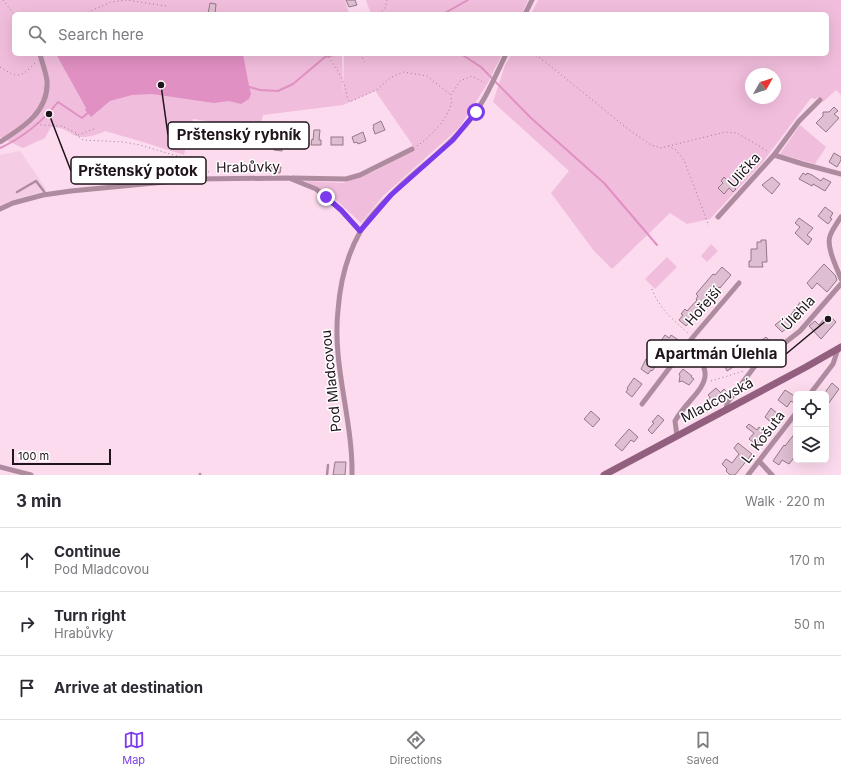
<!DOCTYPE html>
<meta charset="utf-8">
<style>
:root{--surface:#fff;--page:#f2f2f3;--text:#2b2b33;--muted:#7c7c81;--line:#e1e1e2;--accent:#7c3aed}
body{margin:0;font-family:Inter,sans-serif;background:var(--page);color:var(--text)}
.controls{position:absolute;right:12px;bottom:12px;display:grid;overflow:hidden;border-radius:6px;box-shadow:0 4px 16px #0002}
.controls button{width:36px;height:36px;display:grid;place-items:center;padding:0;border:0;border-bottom:1px solid var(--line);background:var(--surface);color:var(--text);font:20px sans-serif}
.compass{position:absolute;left:745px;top:68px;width:36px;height:36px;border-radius:50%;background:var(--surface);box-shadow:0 4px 16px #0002;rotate:51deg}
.scale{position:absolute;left:12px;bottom:10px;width:99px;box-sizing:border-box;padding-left:4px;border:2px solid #1f141b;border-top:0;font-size:11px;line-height:14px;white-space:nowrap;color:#1f141b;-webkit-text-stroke:3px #fff;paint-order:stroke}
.stop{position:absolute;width:12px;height:12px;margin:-9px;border:3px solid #7c3aed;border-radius:50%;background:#fff}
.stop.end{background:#7c3aed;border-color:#fff;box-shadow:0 1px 4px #0008}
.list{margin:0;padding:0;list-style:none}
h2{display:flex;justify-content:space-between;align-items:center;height:52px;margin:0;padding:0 16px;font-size:17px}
h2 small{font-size:13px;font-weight:400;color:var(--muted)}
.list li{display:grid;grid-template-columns:26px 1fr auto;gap:12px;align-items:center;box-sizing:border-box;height:64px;padding:0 16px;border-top:1px solid var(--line)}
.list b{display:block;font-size:15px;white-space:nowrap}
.list p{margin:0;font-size:13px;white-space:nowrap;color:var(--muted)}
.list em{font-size:13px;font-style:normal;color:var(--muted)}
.icon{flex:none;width:22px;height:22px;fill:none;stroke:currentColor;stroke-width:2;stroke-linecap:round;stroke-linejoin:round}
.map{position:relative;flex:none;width:841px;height:475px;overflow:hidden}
.search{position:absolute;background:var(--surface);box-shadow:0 4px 16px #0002;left:12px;right:12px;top:12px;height:44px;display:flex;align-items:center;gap:10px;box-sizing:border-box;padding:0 14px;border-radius:6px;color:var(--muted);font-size:15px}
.sheet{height:244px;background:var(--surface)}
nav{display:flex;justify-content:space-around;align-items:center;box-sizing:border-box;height:56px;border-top:1px solid var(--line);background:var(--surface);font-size:11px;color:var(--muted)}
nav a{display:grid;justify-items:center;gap:2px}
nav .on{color:var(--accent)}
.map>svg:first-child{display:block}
</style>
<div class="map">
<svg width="841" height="475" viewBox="0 0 841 475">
<rect width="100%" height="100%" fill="#fcdbee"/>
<polygon fill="#f4cce4" points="20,151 46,189 41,192 13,200 0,206 0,155"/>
<g fill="#f1bddc" fill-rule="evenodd">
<path d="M0,0H345L349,14H14V54H342L343,96L344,54H502L488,83L459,128L384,195L361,223L333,197L305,181L343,183L375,171L412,150V144L376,92L375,91L343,105L263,115L260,129L193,119L189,133L184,155L143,142L105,131C97,135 84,139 76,136C66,131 63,127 51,127L45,138L23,148L0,137Z"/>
<polygon points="366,0 527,0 528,1 521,14 371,14"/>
<path d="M538,0H841V95L836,90L823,102L819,97L815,99L811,98L762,163L710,219L687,224L670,213L612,269L594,251L551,193L569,171L493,102L505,65L512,54H827V14H531ZM751,74H775V98H751Z"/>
<polygon points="800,125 826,147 815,164 780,154"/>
<polygon points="711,244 718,251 707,262 701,256"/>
<polygon points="667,257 677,267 655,289 645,279"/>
</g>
<polygon fill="#e190c3" points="56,54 243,54 249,86 251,94 249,99 241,104 229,101 214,103 152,94 132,95 110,101 91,117 85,110 86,108"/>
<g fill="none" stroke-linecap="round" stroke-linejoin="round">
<g stroke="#e190c3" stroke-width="2">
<polyline points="443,14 468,0"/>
<polyline points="461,54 481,67 531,118 604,183 657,245"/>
<polyline points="246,86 260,90 278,91 293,84 325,57 338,54"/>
<path d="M0,148C24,137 42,122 58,102L82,118L90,111"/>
</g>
</g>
<g fill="#debed1" stroke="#947788">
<polygon points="346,0 355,0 357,5 349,7"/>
<polygon points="210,3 216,4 215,14 208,14"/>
<polygon points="834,107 838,111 834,114 839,118 826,132 816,123 823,116 823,112 829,112"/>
<polygon points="381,121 385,130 375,134 373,128 374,127 373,125"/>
<polygon points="314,130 320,130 319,140 321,140 321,145 311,145 312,139 313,140"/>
<polygon points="363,132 366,141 358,144 357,142 354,143 352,137"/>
<rect x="331" y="137" width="12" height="8"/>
<polygon points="275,141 283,142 282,151 274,150"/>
<polygon points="834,153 841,157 841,160 837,167 829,162"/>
<polygon points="272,166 281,167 280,173 271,172"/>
<polygon points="803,173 806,175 807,173 812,175 821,181 823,178 831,182 825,191 813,184 812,186 799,179"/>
<polygon points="724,177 736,189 733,192 729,188 724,194 718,188 723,183 721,181"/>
<polygon points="772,177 780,184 772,194 762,185"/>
<polygon points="825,207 833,213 830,218 832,219 828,224 818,216"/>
<polygon points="799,218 813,228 807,235 812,239 808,245 795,233 800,227 795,223"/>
<polygon points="761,240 766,240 767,262 762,262 763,267 749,267 749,261 751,261 751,249 757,249 757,242 761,242"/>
<polygon points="824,264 835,275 837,280 827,292 817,283 812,289 807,283"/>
<polygon points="722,267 731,275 720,288 719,287 710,298 711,299 707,303 706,302 702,305 692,316 694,317 686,326 679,320 683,315 681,314 685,309 687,311 697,300 696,299 698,296 696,294 713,274 715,275"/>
<polygon points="801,301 808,307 796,321 782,332 775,325 785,317 787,320"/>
<polygon points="828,314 836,322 821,339 809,326 815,321 819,325"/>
<polygon points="665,335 669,338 671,335 683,343 682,345 681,346 673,342 666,350 664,349 658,345"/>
<polygon points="766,337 772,343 760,351 755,345"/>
<polygon points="731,357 735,366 727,371 723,362"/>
<polygon points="651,358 657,362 654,365 656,366 652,371 651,370 648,374 641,369 646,359 648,361"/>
<polygon points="683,369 692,376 691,377 694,379 689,385 682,381 679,382 680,376 679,374"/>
<polygon points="634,378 642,384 632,397 626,392 628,389 627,388"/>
<polygon points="832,383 839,389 826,407 826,391"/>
<polygon points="716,388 722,394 720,393 724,389 727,393 714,405 708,400 710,397 708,395"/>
<polygon points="785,390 796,397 796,400 794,403 791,401 787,407 778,400"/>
<polygon points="771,408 778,414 777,415 780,417 774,425 765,417"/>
<polygon points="591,411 600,419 593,427 584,419"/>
<polygon points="658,415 664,420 652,434 648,430 654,423 652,422"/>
<polygon points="749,424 757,430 759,427 766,433 757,445 749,439 754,433 746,427"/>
<polygon points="629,429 638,437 634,442 631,440 622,451 615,445"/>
<polygon points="796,432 796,455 789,464 782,460 779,465 773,461 784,445 785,446"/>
<polygon points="738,443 752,454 735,475 730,475 726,471 727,469 722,464 726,459 732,463 739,454 734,448"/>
<polygon points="335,462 346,462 345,475 333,475"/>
</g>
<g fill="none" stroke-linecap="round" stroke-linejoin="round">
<g stroke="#97808e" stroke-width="1" stroke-dasharray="1 3" stroke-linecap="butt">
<polyline points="3,0 14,14"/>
<polyline points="84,14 111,2 127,0 166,6"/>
<polyline points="379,14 385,8 387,0"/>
<path d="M326,54C335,64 347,85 347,98L350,102L378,89L390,78L403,72L427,76L451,95"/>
<polyline points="361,54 364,62"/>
<polyline points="532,54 539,57 554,69 628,129 651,145 661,148 725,132 737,133 769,152"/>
<path d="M0,67C19,79 20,78 36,62"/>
<polyline points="37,123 41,125 62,126 76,133"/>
<polyline points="76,134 83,140 123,142 140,145 177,156 209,172"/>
<polyline points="78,135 94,129"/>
<path d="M417,146C429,138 448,119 451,104C452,102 451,98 451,95L460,81L472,76L485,83"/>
<polyline points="668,146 676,150 684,160 709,226"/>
<path d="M652,289C659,308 673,320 689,334"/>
<polyline points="711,381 744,371"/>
</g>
<g stroke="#af8ba0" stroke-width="2.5">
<polyline points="17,192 36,181 46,194"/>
<polyline points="200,475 200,474"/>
<polyline points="327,475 328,465"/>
</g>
<g stroke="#af8ba0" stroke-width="5">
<polyline points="525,14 532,0"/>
<path d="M0,142C22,128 49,112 47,81C46,72 42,63 40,54"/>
<polyline points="774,155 799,121 820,100"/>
<polyline points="292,178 346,179 360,175 412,149"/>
<polyline points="0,209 13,203 43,195 71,191 196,179 289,178 316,189 326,197 341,210 360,231"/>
<polyline points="718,217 774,155 803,164 841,174"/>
<path d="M841,217C837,223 832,230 830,236C826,247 837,268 841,279"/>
<polyline points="810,394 833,364 838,349"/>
<polyline points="642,404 693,337 739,283"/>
<polyline points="726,410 727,403 755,366 800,331 841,284"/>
<path d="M677,436L675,421C692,391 727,380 686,345"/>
<polyline points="759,461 772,475"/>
<polyline points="0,467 31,475"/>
<path d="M352,475C353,420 332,365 338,310C340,284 347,255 360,232C366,221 381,204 391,195C414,171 442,153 464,127C483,106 494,79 506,54"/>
<polyline points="748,475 796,413"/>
</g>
<polyline stroke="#925f7f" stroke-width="7" points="604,475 806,367 841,347"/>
</g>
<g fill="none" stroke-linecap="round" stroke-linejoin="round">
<polyline stroke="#7c3aed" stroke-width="5" points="326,197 341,210 360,231 391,195 453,140 476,112"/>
</g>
<g text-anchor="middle" stroke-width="3" stroke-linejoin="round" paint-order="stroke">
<g font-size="14" fill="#1f141b" stroke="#fff">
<text transform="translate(248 167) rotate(-1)" y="5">Hrabůvky</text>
<text transform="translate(744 170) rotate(-48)" y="5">Ulička</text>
<text transform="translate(703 306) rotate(-49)" y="5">Hořejší</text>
<text transform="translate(798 313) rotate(-47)" y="5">Úlehla</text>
<text transform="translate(331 381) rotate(-96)" y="5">Pod Mladcovou</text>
<text transform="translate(717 400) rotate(-28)" y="5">Mladcovská</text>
<text transform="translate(763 437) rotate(-53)" y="5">L. Košuta</text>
</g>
</g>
<path fill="none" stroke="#1f141b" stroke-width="1.5" d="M161 85L168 135M49 114L71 171M828 319L786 354"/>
<g fill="#1f141b" stroke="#fff" stroke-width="1.5">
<circle cx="161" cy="85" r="4"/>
<circle cx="49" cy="114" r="4"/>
<circle cx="828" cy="319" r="4"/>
</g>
<g fill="#fff" stroke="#1f141b" stroke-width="1.5">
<rect x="168" y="122" width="141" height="27" rx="4"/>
<rect x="71" y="157" width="135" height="27" rx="4"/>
<rect x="647" y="340" width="139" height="27" rx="4"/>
</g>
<g font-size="15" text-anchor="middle" font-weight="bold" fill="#1f141b">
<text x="239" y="140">Prštenský rybník</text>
<text x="138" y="176">Prštenský potok</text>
<text x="716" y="359">Apartmán Úlehla</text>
</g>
</svg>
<div class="controls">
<button><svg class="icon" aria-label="locate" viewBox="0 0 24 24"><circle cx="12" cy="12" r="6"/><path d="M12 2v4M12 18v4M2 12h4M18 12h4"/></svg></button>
<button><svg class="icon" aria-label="layers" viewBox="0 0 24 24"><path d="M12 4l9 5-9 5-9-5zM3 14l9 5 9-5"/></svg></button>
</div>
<svg class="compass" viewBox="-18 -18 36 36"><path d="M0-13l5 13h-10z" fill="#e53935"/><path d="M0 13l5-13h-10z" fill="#7c7c81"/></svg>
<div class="scale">100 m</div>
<div class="stop" style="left:476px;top:112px"></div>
<div class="stop end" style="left:326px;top:197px"></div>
<div class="search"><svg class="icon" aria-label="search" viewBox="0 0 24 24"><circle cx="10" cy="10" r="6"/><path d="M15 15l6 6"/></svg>Search here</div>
</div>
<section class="sheet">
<h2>3 min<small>Walk · 220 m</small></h2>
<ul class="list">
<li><svg class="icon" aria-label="ahead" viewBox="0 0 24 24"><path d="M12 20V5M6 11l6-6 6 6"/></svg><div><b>Continue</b><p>Pod Mladcovou</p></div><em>170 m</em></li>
<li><svg class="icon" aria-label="right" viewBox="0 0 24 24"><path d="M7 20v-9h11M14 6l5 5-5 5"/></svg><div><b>Turn right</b><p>Hrabůvky</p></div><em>50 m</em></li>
<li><svg class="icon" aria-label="arrive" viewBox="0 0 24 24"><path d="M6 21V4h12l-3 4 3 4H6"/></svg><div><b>Arrive at destination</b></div></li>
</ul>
</section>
<nav>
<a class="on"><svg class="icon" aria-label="map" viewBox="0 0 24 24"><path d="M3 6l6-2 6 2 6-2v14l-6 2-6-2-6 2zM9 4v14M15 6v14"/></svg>Map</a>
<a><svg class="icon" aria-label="directions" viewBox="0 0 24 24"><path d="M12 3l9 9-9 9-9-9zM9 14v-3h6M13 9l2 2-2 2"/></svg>Directions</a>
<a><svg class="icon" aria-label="saved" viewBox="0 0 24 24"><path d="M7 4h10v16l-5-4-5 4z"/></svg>Saved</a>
</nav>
